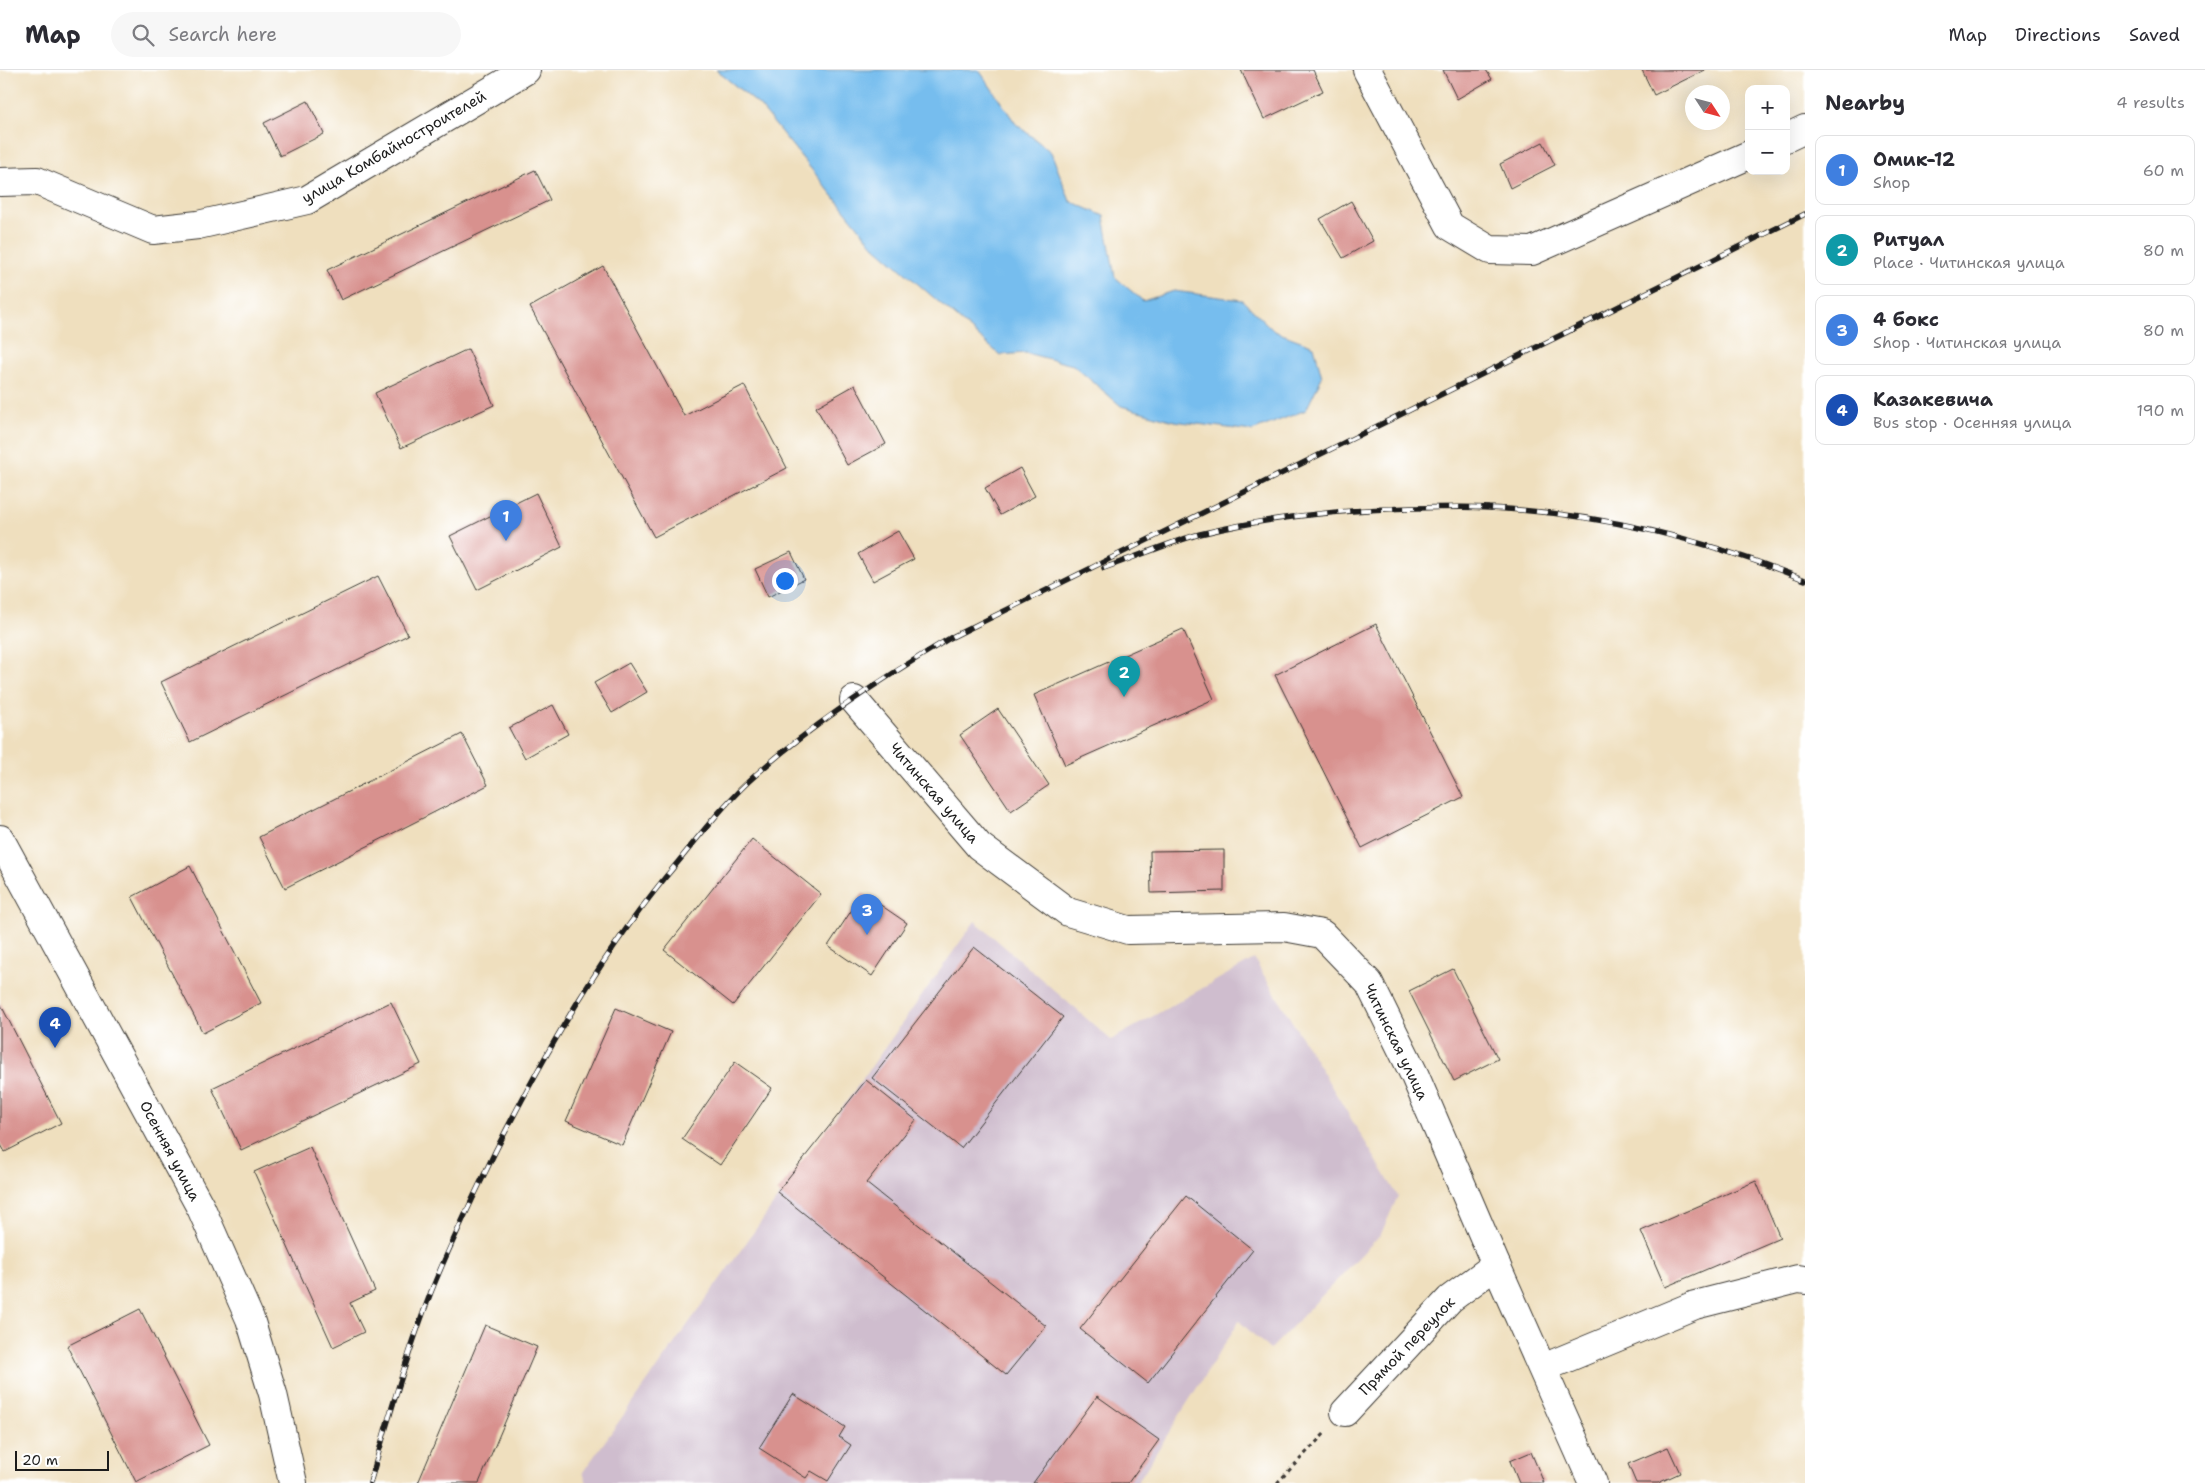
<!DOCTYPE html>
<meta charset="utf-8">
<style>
:root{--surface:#fff;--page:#f7f7f7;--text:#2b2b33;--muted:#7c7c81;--line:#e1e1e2;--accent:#d1495b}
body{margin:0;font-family:"Shantell Sans",sans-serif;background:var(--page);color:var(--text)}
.controls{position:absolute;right:15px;top:15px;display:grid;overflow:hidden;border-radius:10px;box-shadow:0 5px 20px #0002}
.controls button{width:45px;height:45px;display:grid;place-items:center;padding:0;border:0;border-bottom:1px solid var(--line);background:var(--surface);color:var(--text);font:25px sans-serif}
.compass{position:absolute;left:1685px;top:15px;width:45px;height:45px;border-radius:50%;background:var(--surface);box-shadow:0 5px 20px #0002;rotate:126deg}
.scale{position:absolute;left:15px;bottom:12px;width:94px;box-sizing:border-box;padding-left:5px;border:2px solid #1c1c1c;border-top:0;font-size:14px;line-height:18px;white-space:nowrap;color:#1c1c1c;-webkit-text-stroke:4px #fff;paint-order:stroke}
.you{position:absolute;left:784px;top:510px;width:18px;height:18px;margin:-12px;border:4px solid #fff;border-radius:50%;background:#1a73e8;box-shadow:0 0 0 8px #1a73e833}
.badge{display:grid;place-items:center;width:32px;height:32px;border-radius:50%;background:var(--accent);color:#fff;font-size:16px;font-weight:700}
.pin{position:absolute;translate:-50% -41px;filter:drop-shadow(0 1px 2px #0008)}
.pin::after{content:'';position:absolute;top:26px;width:18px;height:15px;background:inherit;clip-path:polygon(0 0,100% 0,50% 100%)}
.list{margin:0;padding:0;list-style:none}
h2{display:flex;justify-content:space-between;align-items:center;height:65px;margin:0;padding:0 20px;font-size:21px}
h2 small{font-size:16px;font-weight:400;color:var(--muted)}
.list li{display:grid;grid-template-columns:32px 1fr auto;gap:15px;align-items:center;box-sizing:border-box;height:70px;margin:0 10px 10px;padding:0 10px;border:1px solid var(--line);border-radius:10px}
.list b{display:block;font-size:19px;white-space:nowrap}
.list p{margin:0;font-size:16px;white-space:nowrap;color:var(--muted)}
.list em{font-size:16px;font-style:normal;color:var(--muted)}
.icon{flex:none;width:28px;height:28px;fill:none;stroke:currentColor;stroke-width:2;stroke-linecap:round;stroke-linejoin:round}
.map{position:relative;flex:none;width:1805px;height:1413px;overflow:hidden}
header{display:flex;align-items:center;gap:30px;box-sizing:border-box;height:70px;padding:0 25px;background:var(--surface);border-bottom:1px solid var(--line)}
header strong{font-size:24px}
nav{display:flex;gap:28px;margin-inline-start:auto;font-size:18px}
.search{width:350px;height:45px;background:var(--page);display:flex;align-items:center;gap:12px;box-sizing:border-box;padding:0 18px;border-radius:28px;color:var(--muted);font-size:19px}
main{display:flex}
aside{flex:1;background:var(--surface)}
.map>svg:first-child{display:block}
</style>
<header>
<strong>Map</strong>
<div class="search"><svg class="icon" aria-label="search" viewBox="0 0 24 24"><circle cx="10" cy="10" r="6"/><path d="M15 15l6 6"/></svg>Search here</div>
<nav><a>Map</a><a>Directions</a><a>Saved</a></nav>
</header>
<main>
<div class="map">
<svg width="1805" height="1413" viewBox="0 0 1805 1413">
<rect width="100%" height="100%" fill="#fff"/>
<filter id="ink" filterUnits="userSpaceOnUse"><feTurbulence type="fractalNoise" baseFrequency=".02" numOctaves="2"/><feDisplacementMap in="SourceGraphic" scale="10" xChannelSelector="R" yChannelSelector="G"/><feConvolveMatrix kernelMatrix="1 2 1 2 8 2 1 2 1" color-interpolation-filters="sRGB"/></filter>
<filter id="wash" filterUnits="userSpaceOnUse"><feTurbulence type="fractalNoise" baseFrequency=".0096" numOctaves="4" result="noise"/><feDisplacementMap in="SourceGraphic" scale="20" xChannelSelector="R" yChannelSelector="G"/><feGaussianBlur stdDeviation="1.12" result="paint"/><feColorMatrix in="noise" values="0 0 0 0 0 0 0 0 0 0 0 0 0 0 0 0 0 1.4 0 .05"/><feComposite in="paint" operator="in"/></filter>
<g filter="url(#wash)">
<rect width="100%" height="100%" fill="#efdfbe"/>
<polygon fill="#cfbdce" points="975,851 1111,970 1254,889 1398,1126 1381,1164 1270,1280 1239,1251 1137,1413 587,1413 583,1402"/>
<polygon fill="#76bdee" stroke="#496c85" points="716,0 979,0 1016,54 1051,82 1070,131 1104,146 1115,207 1143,231 1174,221 1242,230 1274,261 1314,276 1322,307 1306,340 1252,361 1174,351 1121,336 1073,295 1026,283 1000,285 874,176 759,35"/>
<g id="blocks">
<g fill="#d8918e">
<polygon points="1241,0 1313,0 1323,21 1264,49"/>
<polygon points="1443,0 1486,0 1492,9 1457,29"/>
<polygon points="1642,0 1705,0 1654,25"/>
<polygon points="308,31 324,64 280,86 264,53"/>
<polygon points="1543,72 1555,95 1510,118 1500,94"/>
<polygon points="535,100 550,130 341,230 327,200"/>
<polygon points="1351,131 1373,171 1343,188 1320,149"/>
<polygon points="603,196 684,346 744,315 787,398 654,467 530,237"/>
<polygon points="468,279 494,335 401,378 375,323"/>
<polygon points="855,315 886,374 847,395 816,337"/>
<polygon points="1020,398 1035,426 1000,445 985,418"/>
<polygon points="536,423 562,477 477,520 450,466"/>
<polygon points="898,461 914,489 873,511 858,484"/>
<polygon points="791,482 804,509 768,527 755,499"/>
<polygon points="378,506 408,565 190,672 161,612"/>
<polygon points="1376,554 1463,727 1362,778 1275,605"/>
<polygon points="1183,559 1214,629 1065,695 1034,625"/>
<polygon points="629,593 647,622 612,643 594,613"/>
<polygon points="553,635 568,664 525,688 509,658"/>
<polygon points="998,639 1049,715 1011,741 960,665"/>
<polygon points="462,664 488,715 285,818 259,767"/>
<polygon points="752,769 821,824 733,935 664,880"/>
<polygon points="1224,780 1224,821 1151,823 1150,781"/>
<polygon points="190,796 261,933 203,963 132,827"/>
<polygon points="863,823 907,853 872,906 828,876"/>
<polygon points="974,877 1063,947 961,1078 872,1008"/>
<polygon points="1453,899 1498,989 1454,1011 1409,921"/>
<polygon points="391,932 421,994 241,1080 212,1018"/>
<polygon points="0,933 61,1053 5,1082 0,1073"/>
<polygon points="616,938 671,962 622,1075 566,1051"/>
<polygon points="735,992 772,1018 720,1095 682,1069"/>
<polygon points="866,1010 916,1050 866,1113 1046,1256 1006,1305 777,1122"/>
<polygon points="310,1077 375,1221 350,1233 364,1262 333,1277 254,1102"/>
<polygon points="1756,1111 1780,1168 1665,1217 1641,1161"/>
<polygon points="1186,1126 1253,1180 1148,1313 1080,1259"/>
<polygon points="140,1239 209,1375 136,1412 67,1276"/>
<polygon points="485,1255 537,1277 479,1413 418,1413"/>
<polygon points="793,1324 845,1357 839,1367 851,1375 828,1411 811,1401 806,1408 759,1378"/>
<polygon points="1097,1326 1159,1370 1128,1413 1033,1413"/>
<polygon points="1668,1377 1680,1403 1658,1413 1636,1413 1628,1394"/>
<polygon points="1531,1382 1544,1413 1519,1413 1510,1391"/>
</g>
</g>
</g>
<g filter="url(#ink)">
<use href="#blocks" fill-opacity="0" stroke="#3c3934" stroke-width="1"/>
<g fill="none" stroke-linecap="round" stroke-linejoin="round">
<g stroke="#3c3934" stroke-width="30">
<g id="minor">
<polyline points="1367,0 1450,156 1490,180 1532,181 1749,85"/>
<polyline points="1786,68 1805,59"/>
<polyline points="0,112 37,111 153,160 198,155 307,130 526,0"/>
<polyline points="854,630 979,776 1068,842 1128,860 1284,857 1322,864 1369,913 1415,1006 1496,1195 1593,1413"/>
<polyline points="0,769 201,1138 250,1249 273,1324 293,1413"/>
<polyline points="1543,1298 1695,1235 1798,1209 1805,1210"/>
<polyline points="1345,1342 1450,1229 1496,1195"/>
</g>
</g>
<polyline stroke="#3c3934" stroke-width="3" stroke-dasharray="4 4" stroke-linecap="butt" points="1277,1413 1326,1362"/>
<use href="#minor" stroke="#fff" stroke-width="28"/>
<g stroke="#1c1c1c" stroke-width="5.5">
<g id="rail">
<path d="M1104,498C1136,487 1168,473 1200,464C1269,447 1339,440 1410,438C1436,438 1463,436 1489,438C1598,443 1705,469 1805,510"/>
<path d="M370,1413C388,1349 407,1284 431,1222C450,1174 473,1128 495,1082C547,979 603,881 678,792C703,761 729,728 759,702C817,651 883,608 950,568L1805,144"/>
</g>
</g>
<use href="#rail" stroke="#fff" stroke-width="4" stroke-dasharray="11" stroke-linecap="butt"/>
</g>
</g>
<g text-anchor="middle" stroke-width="4" stroke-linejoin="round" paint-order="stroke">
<g font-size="15" fill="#1c1c1c" stroke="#fff">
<text transform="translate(394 77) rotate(-30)" y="5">улица Комбайностроителей</text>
<text transform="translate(934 723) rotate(49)" y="5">Читинская улица</text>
<text transform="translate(1396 972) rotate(64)" y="5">Читинская улица</text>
<text transform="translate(170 1081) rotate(62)" y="5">Осенняя улица</text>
<text transform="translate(1407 1276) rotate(-46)" y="5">Прямой переулок</text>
</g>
</g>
</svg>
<div class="controls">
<button>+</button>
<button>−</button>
</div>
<svg class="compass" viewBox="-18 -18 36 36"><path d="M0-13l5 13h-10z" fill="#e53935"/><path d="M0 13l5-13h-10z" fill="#7c7c81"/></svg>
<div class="scale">20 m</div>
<div class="you"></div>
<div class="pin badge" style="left:506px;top:471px;background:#3f7fe0">1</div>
<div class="pin badge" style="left:1124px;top:627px;background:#0f9aa8">2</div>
<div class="pin badge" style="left:867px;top:865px;background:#3f7fe0">3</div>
<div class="pin badge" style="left:55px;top:978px;background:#1a4fb4">4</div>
</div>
<aside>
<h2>Nearby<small>4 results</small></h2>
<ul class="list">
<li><span class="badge" style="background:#3f7fe0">1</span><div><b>Омик-12</b><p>Shop</p></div><em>60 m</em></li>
<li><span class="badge" style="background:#0f9aa8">2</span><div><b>Ритуал</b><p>Place · Читинская улица</p></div><em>80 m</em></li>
<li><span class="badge" style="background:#3f7fe0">3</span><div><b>4 бокс</b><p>Shop · Читинская улица</p></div><em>80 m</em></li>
<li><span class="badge" style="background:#1a4fb4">4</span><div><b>Казакевича</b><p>Bus stop · Осенняя улица</p></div><em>190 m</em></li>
</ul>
</aside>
</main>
